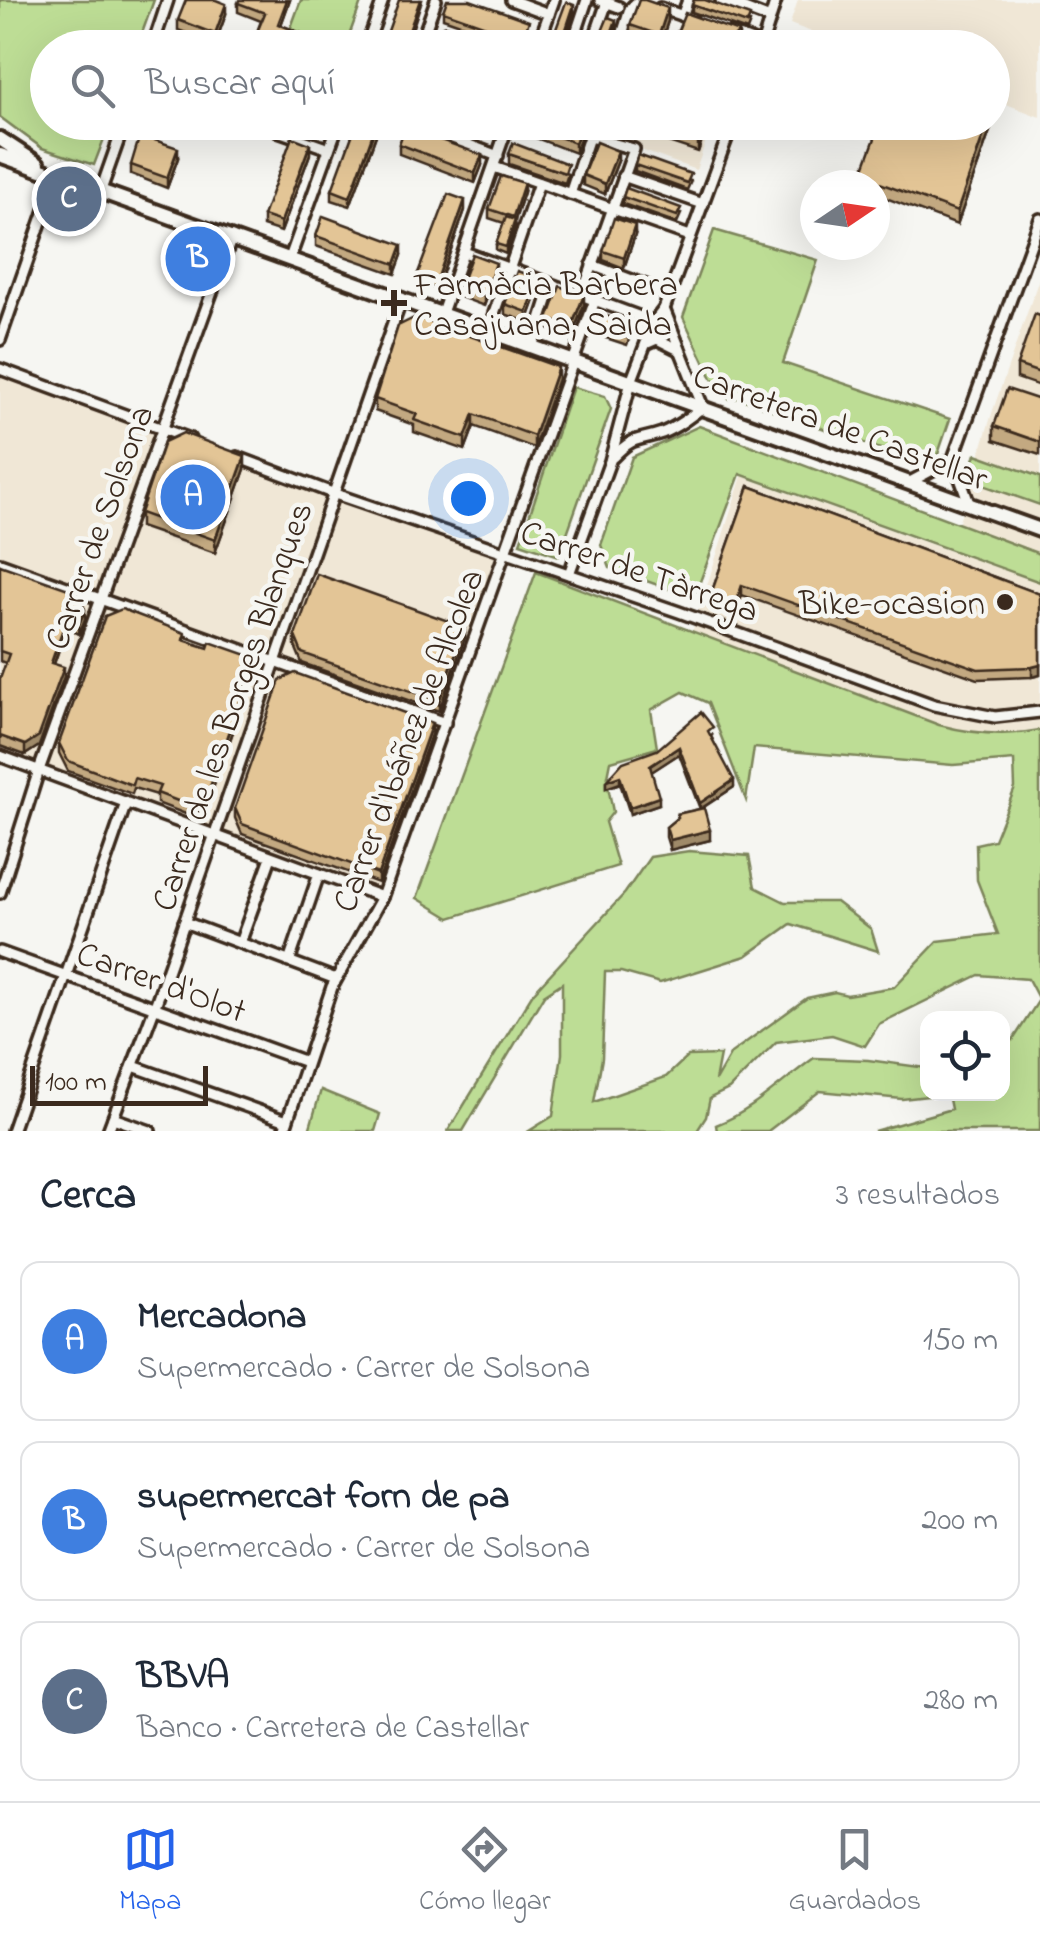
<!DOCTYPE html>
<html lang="es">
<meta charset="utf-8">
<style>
:root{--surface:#fff;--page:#f2f2f3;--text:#1f2937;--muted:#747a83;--line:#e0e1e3;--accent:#2563eb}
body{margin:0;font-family:"Indie Flower",sans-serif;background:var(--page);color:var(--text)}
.controls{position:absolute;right:30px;bottom:30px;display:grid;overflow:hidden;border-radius:20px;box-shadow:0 10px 40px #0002}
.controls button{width:90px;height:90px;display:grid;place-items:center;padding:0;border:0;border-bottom:2px solid var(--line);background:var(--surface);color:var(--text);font:50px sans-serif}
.compass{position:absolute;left:800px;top:170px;width:90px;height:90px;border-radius:50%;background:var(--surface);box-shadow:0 10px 40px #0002;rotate:77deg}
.scale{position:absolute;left:30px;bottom:25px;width:178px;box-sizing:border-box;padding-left:10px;border:5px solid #3b2a1e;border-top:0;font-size:28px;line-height:35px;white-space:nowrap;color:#3b2a1e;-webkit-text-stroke:8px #f6f6f2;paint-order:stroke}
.you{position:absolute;left:468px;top:498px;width:35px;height:35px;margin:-25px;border:8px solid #fff;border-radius:50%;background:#1a73e8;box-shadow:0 0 0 15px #1a73e833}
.badge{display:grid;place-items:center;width:65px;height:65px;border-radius:50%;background:var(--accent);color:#fff;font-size:32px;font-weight:700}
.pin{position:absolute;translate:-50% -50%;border:5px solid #fff;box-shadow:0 2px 10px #0006}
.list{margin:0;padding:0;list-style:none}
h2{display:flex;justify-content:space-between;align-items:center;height:130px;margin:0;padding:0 40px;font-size:42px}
h2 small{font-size:32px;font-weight:400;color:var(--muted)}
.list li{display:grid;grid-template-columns:65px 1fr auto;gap:30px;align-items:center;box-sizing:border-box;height:160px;margin:0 20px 20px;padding:0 20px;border:2px solid var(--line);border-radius:20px}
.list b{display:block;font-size:38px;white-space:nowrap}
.list p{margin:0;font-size:32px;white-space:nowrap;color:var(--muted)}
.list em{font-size:32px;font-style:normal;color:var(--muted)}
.icon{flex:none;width:55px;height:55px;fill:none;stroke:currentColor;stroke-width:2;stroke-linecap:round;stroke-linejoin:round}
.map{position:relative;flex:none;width:1040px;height:1131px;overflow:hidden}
.search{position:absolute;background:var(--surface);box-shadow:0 10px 40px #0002;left:30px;right:30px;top:30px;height:110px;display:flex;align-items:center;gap:25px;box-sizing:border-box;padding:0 35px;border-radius:55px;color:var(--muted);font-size:38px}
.sheet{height:670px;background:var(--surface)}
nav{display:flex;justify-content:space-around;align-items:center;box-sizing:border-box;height:140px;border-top:2px solid var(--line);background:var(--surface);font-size:28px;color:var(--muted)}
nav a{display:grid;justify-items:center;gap:5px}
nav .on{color:var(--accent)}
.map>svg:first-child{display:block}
</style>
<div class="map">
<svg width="1040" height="1131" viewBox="0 0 1040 1131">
<rect width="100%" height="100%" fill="#f6f6f2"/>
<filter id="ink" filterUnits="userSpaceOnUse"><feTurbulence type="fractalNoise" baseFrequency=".01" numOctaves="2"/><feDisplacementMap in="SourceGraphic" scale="20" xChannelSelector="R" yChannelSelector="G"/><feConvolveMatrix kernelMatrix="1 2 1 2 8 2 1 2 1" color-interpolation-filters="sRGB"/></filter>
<g filter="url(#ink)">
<g fill="#f0e7d6">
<polygon points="798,0 1040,0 1040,117 993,99 992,48 852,47 790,24"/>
<polygon points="597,123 712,123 696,170 594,133"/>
<polygon points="1040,276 1040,730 994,735 969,733 939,725 692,632 742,476 950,551 993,410"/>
<polygon points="0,377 496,554 378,888 0,752"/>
</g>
<g fill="#bddd95" stroke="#7c845a" stroke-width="2.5">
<polygon points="0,0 154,0 137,47 48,48 48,122 110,123 94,165 42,148 0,117"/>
<polygon points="301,0 362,0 345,47 290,30"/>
<polygon points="714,230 818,260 783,363 950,419 938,454 919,463 739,398 730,399 717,389 683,317"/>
<polygon points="573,387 605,396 611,409 559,556 520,543"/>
<polygon points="699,426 1040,554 1040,582 740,474 694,598 610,568 601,545 632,457"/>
<polygon points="976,454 1040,477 1040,505 980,484 972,466"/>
<path d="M536,572L939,725C973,734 1005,737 1040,730V1131H874L951,1109L948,1094H1002L1003,1047L1013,1040L1039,1000L1028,979L979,975L879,1024L865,1046L832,1035L776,1042L729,1089L710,1098L706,1117L697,1131H529L553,1116L562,1054V983L544,995L463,1131H448L533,993L625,893L650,857L689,851L749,856L755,887L785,902H836L871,929L878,951L791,924L746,956L660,983L621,972H605L602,1058L594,1102L666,1077L688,1056L720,1055L715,1081L731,1053L807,998L835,992L847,995L894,987L938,941L998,934L977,880L976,844L994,840L1015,788L1014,760L953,765L754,748L746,800L708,703L683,692L651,710L657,748L611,761L607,781L613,812L605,822L618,866L450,918L417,898Z"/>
<path d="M814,1058L868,1060L927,1068L928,1094H946L902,1099L820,1091L768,1131H717L716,1125C753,1111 782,1081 814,1058Z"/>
<polygon points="321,1090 380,1114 375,1131 309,1131"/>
</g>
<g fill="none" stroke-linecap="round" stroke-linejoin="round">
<g stroke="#3b2a1e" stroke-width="16">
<g id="street">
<polyline points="511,0 549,14"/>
<polyline points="600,0 619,7"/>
<polyline points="721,0 770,19"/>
<polyline points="660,8 692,19"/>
<polyline points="682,16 688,0"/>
<polyline points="446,32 493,48"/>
<polyline points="731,33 762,45"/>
<polyline points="152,48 168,0"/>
<polyline points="366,48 383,0"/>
<polyline points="419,48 436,0"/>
<polyline points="537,48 554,0"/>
<polyline points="571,48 587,0"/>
<polyline points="591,48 607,2"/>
<polyline points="618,48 630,9 639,0"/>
<polyline points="761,48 776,0"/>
<polyline points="408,122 498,156"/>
<polyline points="278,131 329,149"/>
<polyline points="494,167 690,236"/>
<polyline points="623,176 703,204"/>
<polyline points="101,190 125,122"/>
<polyline points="570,194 594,122"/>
<polyline points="464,252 654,322"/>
<polyline points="290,258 339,122"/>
<polyline points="592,265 669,294"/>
<polyline points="582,295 634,149 589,137"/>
<polyline points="442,313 509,122"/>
<polyline points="488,331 539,183"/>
<polyline points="0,340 57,176"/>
<polyline points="648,343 657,339 679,350"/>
<polyline points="532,347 552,285"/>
<polyline points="0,369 190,439"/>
<polyline points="237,457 335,494 679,612 934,705 995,717 1040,712"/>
<path d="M613,457C635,435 636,442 662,433C677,427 690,417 703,407L664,309"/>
<polyline points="910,482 953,459"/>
<polyline points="969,503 953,459 1040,219"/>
<polyline points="0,563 445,723"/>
<polyline points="569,574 610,461 631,382 654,322 664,309 733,122"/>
<polyline points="0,756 382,897"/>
<polyline points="0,893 39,770 232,237"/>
<polyline points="184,922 336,979"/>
<polyline points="240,943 271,857"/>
<polyline points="0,952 306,1062"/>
<polyline points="289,962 319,874"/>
<polyline points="133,1066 287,1121"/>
<polyline points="113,1118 150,1131"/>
<polyline points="12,1131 126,803"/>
<polyline points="108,1131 154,1009 402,298"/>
<polyline points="284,1131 332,987 382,897 595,300"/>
</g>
</g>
<g stroke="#3b2a1e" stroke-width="20">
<g id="secondary">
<polyline points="0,139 38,164"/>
<polyline points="0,155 1040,530"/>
</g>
</g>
<use href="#street" stroke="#f6f6f2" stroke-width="9"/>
<use href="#secondary" stroke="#f6f6f2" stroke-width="12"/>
</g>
<g fill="#c3a981" stroke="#3b2a1e" stroke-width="2.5">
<polygon points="290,0 281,25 338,48 259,48 255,46 255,37 261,21 238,12 238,3"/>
<polygon points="692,5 750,23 747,31 692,12"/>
<polygon points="443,11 529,28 523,46 443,18"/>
<polygon points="226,14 215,44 178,30 178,20"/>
<polygon points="668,21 659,48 630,38 630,25"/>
<polygon points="674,40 739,46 737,48 674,48"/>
<polygon points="379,122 379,127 350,206 332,200 332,190"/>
<polygon points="459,122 495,122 491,134"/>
<polygon points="664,122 708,122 698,152 662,140"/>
<polygon points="991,122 991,128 957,225 875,194 875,185 861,185 861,176"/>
<polygon points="520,123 580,140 575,153 520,132"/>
<polygon points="399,144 482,165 475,183 399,154"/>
<polygon points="310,154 281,232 263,226 263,216"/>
<polygon points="509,154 568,174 565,183 509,164"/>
<polygon points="178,158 167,188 131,174 131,165"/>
<polygon points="618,161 605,194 583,185 583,175"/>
<polygon points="635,165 691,181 687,190 635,171"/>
<polygon points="524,192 515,220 515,227 506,254 496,250 496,244 504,223 489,218 489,209"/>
<polygon points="623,197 681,214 677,223 623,204"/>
<polygon points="465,210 437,289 418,283 418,273"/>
<polygon points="635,235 624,268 603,260 603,251"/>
<polygon points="316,236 402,255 395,274 316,246"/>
<polygon points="496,273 484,306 460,297 460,287"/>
<polygon points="539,289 527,322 505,314 505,304"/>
<polygon points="584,305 571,338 548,329 548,319"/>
<polygon points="1040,316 1040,386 1017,378 1017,365"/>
<polygon points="597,328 632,332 627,345 597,335"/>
<polygon points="558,379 534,448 474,426 465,450 414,432 414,425 375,411 375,399"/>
<polygon points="1040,400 1040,455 994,440 994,426"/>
<polygon points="245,469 215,553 140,527 140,513"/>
<polygon points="749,486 1040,594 1040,675 1032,677 978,679 742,595 736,613 711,604 711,594"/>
<polygon points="0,565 85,619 79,634 66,629 54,664 64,677 39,746 25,755 0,746 0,679 6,663 0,661"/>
<polygon points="295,636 465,637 439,711 302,663 295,646"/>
<polygon points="185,640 250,666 249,670 251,681 206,808 200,806 196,818 157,803 157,795 134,788 132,794 68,771 59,753 59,743"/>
<polygon points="432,732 378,883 242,834 235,818 235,808"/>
<polygon points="713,734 711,736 734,787 701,809 710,840 670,850 666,837 666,827 677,818 677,814 700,809 679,754 651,772 659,804 630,814 620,783 606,788 606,781"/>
</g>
<g fill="#9f8a69" stroke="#3b2a1e" stroke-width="2.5">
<polygon points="287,0 290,0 278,33 278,24"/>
<polygon points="420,0 422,0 406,48 403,48"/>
<polygon points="226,4 226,14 215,44 215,34"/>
<polygon points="574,5 574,12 562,48 560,48"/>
<polygon points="668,8 668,21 659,48 659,35"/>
<polygon points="616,20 616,26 608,48 606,48"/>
<polygon points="739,32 739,46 737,48 723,48"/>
<polygon points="377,122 379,122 379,127 350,206 350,197"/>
<polygon points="704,122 708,122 698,152 698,139"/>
<polygon points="988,122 991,122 991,128 957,225 957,212"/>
<polygon points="580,130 580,140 575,153 575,143"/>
<polygon points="310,144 310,154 281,232 281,222"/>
<polygon points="178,148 178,158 167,188 167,178"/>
<polygon points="618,151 618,161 605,194 605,184"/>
<polygon points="482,155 482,165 475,183 475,173"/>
<polygon points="524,183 524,192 513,226 513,217"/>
<polygon points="465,200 465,210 437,289 437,280"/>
<polygon points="515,220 515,227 506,254 506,247"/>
<polygon points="635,225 635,235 624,268 624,258"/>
<polygon points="402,245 402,255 395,274 395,264"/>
<polygon points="496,263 496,273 484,306 484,296"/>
<polygon points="539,279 539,289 527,322 527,312"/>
<polygon points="584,295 584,305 571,338 571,328"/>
<polygon points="558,367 558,379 534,448 534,436"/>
<polygon points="474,414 474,426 465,450 465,438"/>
<polygon points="245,456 245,469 215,553 215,540"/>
<polygon points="742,585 742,595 736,613 736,603"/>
<polygon points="85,609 85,619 79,634 79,624"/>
<polygon points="66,620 66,629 51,672 51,663"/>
<polygon points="465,627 465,637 439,711 439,701"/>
<polygon points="1040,665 1040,675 1032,677 1032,667"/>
<polygon points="64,667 64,677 39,746 25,755 25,745"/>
<polygon points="251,671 251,681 206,808 206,798"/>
<polygon points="432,723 432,732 378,883 378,874"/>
<polygon points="679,747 679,754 650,773 650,766"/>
<polygon points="620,776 620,783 606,788 606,781"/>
<polygon points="734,780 734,787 700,809 700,803"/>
<polygon points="659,797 659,804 630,814 630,807"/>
<polygon points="710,830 710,840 670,850 670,840"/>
</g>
<g fill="#e3c596" stroke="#3b2a1e" stroke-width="2.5">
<polygon points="186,0 216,0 226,4 215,34 178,20"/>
<polygon points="239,0 287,0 278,24 338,48 282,48 255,37 265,13 238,3"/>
<polygon points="399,0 420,0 403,48 382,48"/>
<polygon points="447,0 470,0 529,21 523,39 443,11"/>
<polygon points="639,0 645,0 668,8 659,35 630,25"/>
<polygon points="694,0 705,0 750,16 747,24 692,5"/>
<polygon points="566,2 574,5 560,48 549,48"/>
<polygon points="685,13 739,32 723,48 690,48 691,46 674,40"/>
<polygon points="608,17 616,20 606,48 595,48"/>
<polygon points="434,36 466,48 430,48"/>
<polygon points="357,122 377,122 350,197 332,190"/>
<polygon points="477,122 493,122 491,128"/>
<polygon points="520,122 560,122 580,130 575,143"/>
<polygon points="664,122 704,122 698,139 662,127"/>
<polygon points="881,122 988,122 957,212 861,176"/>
<polygon points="405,127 482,155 475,173 399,144"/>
<polygon points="140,135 178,148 167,178 131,165"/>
<polygon points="292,137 310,144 281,222 263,216"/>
<polygon points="596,142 618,151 605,184 583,175"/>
<polygon points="513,143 568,164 565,173 509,154"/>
<polygon points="638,155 691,174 687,183 635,165"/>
<polygon points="501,176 524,183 513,217 489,209"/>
<polygon points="626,188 681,208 677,216 623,197"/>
<polygon points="448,194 465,200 437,280 418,273"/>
<polygon points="323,216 402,245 395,264 316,236"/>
<polygon points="506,217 515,220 506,247 496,244"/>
<polygon points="614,218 635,225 624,258 603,251"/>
<polygon points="472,254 496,263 484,296 460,287"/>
<polygon points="517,271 539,279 527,312 505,304"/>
<polygon points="560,286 584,295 571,328 548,319"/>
<polygon points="601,314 632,325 627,338 597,328"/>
<polygon points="1035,314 1040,316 1040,373 1017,365"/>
<polygon points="416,317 558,367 534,436 474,414 465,438 414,420 417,414 375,399 398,326"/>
<polygon points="1007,389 1040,400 1040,442 994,426"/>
<polygon points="183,433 245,456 215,540 140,513 164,442"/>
<polygon points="749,486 1040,594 1040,665 1032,667 978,669 742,585 736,603 711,594"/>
<polygon points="0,565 77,592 85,609 79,624 66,620 51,663 64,667 39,736 25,745 0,736 0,679 9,654 0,651"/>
<polygon points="317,574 465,627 439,701 302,653 295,636"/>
<polygon points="122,609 185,633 183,640 208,648 210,642 250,656 246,669 251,671 206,798 200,796 196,808 157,793 160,786 134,778 132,785 68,761 59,743 105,616"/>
<polygon points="295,673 432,723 378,874 242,824 235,808 280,680"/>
<polygon points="701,712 713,727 708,731 734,780 700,803 679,747 650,766 659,797 630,807 620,776 606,781 623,762 657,750"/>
<polygon points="704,808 710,830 670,840 666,827 678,817 677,814"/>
</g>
</g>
<g fill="#3b2a1e" stroke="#f6f6f2" stroke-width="4">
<path d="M389 288h10v10h10v10h-10v10h-10v-10h-10v-10h10z"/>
<circle cx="1005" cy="602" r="10"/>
</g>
<g text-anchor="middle" stroke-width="9" stroke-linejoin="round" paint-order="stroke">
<g font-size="35" fill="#3b2a1e" stroke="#f6f6f2" text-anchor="start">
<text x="414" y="295">Farmàcia Barbera<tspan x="414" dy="40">Casajuana, Saida</tspan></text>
<text x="985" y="614" text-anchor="end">Bike-ocasion</text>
</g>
<g font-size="35" fill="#3b2a1e" stroke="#f6f6f2">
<text transform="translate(841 426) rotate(20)" y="12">Carretera de Castellar</text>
<text transform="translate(98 527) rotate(-70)" y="12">Carrer de Solsona</text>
<text transform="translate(640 570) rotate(19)" y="12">Carrer de Tàrrega</text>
<text transform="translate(231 706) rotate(-71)" y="12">Carrer de les Borges Blanques</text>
<text transform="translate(407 740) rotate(-69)" y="12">Carrer d'Ibáñez de Alcolea</text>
<text transform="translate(162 981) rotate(20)" y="12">Carrer d'Olot</text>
</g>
</g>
</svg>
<div class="controls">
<button><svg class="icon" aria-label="locate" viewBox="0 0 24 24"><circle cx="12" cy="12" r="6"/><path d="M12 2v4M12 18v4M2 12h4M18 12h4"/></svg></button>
</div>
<svg class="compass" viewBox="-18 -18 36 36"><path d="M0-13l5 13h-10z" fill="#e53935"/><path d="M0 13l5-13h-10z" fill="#747a83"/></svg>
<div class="scale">100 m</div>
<div class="you"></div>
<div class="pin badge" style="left:193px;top:497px;background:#3f7fe0">A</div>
<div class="pin badge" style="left:198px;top:259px;background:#3f7fe0">B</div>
<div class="pin badge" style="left:69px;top:199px;background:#5c6f8a">C</div>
<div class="search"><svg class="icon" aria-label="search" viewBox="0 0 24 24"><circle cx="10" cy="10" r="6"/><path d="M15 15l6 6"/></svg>Buscar aquí</div>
</div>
<section class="sheet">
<h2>Cerca<small>3 resultados</small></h2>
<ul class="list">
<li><span class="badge" style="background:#3f7fe0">A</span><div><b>Mercadona</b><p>Supermercado · Carrer de Solsona</p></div><em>150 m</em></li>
<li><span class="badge" style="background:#3f7fe0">B</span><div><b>supermercat forn de pa</b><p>Supermercado · Carrer de Solsona</p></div><em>200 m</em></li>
<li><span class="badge" style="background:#5c6f8a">C</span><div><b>BBVA</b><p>Banco · Carretera de Castellar</p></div><em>280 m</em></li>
</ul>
</section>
<nav>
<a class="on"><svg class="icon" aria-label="map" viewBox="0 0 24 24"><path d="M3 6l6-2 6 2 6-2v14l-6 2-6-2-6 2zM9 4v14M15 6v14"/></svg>Mapa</a>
<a><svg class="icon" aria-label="directions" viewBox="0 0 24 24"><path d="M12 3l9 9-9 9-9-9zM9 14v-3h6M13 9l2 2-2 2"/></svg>Cómo llegar</a>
<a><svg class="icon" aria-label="saved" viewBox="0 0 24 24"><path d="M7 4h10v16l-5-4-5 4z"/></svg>Guardados</a>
</nav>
